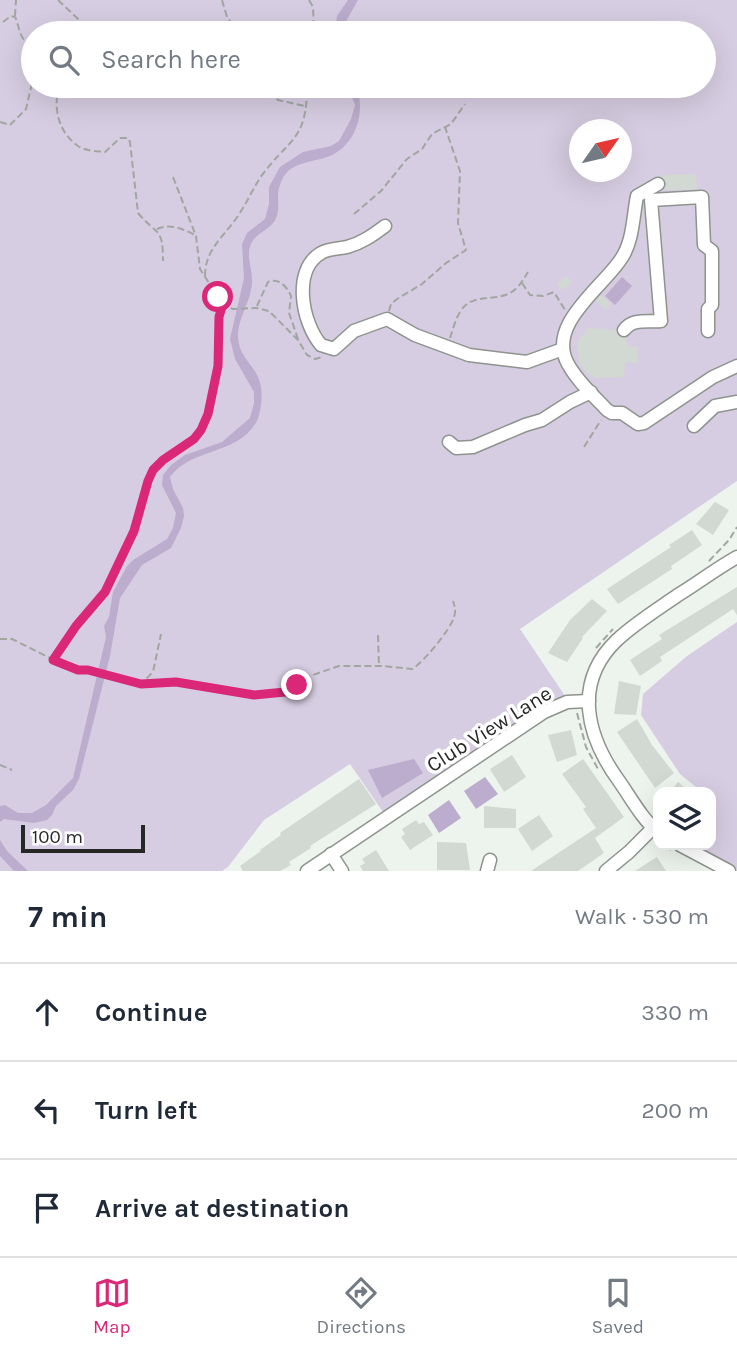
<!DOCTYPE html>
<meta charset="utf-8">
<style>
:root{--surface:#fff;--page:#f2f2f3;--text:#1f2937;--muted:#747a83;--line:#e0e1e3;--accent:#db2777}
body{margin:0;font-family:Karla,sans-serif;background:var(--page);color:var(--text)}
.controls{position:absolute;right:21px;bottom:21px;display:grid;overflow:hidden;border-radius:14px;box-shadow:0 7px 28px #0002}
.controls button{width:63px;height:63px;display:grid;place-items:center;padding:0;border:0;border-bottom:2px solid var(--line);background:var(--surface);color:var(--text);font:35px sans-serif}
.compass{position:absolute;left:569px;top:119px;width:63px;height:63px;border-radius:50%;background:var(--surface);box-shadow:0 7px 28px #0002;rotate:56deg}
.scale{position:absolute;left:21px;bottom:18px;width:124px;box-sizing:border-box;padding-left:7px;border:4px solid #262826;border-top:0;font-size:19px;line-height:24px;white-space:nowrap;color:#262826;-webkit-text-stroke:5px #fff;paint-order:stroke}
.stop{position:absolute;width:21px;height:21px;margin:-16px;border:5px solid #db2777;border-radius:50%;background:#fff}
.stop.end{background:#db2777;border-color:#fff;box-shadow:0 2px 7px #0008}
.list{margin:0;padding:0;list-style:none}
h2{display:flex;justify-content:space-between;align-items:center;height:91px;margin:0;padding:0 28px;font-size:30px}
h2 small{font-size:23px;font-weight:400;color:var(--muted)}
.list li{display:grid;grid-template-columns:46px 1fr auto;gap:21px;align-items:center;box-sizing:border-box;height:98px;padding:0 28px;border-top:2px solid var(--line)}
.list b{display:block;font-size:26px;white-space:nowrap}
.list em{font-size:23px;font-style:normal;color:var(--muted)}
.icon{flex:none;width:38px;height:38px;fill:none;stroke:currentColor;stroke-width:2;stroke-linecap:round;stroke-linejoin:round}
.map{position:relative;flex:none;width:737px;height:871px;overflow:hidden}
.search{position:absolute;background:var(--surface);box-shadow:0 7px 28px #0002;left:21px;right:21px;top:21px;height:77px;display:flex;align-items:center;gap:18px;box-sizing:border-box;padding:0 24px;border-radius:38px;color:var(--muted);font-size:26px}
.sheet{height:385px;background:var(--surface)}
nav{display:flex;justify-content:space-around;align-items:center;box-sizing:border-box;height:98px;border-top:2px solid var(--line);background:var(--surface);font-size:19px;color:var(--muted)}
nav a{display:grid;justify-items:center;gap:4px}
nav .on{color:var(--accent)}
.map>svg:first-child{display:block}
</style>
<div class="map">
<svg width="737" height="871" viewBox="0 0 737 871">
<rect width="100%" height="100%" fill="#edf3ed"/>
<g fill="#d7cde2" fill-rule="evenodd">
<path d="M0,0H737V481L520,629L565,696L546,702L383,812L350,764L264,820L228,867L222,871H0ZM33,33H704V86H33ZM580,130H622V172H580Z"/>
<polygon points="737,622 737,869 693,845 711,845 711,792 702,792 680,774 641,715 643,694 687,656"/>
</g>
<g fill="#bcaccd">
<polygon points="348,0 358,0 345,23 344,33 335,33 337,16"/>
<path d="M348,86H356C366,110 357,143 332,155C313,164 288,159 280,185C276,194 280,206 277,216C272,230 258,231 252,242C245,254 252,267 252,279C253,299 238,316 238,336C239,365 266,366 261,404C260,411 259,419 255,424C236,455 191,448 170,477L173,489L183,508L184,516L181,528L171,548L142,565L120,598L110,656L79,779L73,790L56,806L52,815L47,820L34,823L4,819L0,822V806L5,805L18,813H32L46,805L73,778L106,637L104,626L109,617L113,592L127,566L133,560L167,539L173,528L176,513L162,485L163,475L171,465L185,455L222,442L250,418L254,403V392L235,359L230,339L244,278L242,244L247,233L265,219L269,204V187L280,167L303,152L331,146L339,141L351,119L355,105Z"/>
<polygon points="622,277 632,286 615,305 605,296"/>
<polygon points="414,759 423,773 382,798 368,770"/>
<polygon points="485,777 498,794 476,809 464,791"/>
<polygon points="449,800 461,818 439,833 428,815"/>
<polygon points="0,840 7,851 28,871 14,871 0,856"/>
</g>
<g fill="#d2d8d2">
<polygon points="696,174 697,189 664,190 667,183 660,175"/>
<polygon points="567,276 572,283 562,290 557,283"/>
<polygon points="601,295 611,304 606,310 596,301"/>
<polygon points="588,328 615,330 619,337 626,338 628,347 638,347 637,363 625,362 624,377 596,378 587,373 579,362 577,342"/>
<polygon points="715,502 729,510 713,535 696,524"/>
<polygon points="692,530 702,545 671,566 672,569 618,604 607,589 671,547 669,545"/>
<polygon points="737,587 737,615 733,609 660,657 662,661 640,676 630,660 662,639 659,635"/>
<polygon points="592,599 607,611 582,637 583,638 567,662 548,653 570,620"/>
<polygon points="619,681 641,686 636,715 614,714"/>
<polygon points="637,719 652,745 674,773 655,788 617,732"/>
<polygon points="571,730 577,755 557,762 548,735"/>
<polygon points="512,755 526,777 504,792 490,769"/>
<polygon points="583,759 624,817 595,838 604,853 578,871 531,871 596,828 583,809 586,807 562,774"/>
<polygon points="359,779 376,804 310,846 311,848 289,862 291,865 280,871 243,871 240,866 261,851 260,850 281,835 280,833"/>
<polygon points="678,782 690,792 670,792"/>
<polygon points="484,806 516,809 516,828 484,828"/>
<polygon points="539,815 553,836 532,851 518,829"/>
<polygon points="416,820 419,824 424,822 433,835 410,850 401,837 405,834 402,829"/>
<polygon points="437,842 466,843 470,870 437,870"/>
<polygon points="376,850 389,871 363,871 360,866 365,863 362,859"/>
<polygon points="657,857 666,871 635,871"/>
</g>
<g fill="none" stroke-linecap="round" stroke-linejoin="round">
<g stroke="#8e938e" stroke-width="15">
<g id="minor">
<path d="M658,184L637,196C633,217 633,242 621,259C602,288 546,325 568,364C577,381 594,396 607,410L612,413H622L638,424L644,423L713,377L737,366"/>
<path d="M385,226C373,235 362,243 347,247C339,249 329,248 321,253C292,270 302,323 321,345L334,349L354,331L387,319L415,335L469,355L527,362L563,349"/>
<path d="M624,330C633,318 647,322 661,321L651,200L702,197L704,245L712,251V305L708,309V331"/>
<polyline points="694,426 715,406 737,402"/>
<polyline points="449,442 456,448 473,447 525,425 542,420 570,402 591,392"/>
<path d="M658,832C642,819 631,798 619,781C587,737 572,683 617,640C635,623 658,609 678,595C698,583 717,568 737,557"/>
<polyline points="680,845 729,871"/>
<polyline points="331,854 342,871"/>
<polyline points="307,871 544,712 567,702 589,701"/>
<polyline points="487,871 490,860"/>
<polyline points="606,871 629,852 653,828"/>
</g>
</g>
<g stroke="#a1a6a1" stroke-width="2" stroke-dasharray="7 3.5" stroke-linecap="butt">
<polyline points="58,0 93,33"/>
<polyline points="222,0 227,17 239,33"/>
<polyline points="309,0 313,7 314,33"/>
<polyline points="15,16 16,0"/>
<path d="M3,22L11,16L15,17C20,27 19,43 33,44"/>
<polyline points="29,45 33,75"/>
<path d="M59,86C53,108 58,132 78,146C85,151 97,151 105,152L120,138H128L130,142L138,213C157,236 163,226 163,261"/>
<polyline points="260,86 278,100 305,106"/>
<polyline points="0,122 10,125 26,109 33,79"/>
<polyline points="173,177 196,236 200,269 218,297 226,306 233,309 256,308 269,311 298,340 307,355 315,359 322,357"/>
<polyline points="354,214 381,191 407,159 422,149 432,134 451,124 465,104"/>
<path d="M157,229C170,223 183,229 195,235"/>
<path d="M205,276C205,251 221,239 235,220C245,207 251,192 260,178C288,138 307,143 307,86"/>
<polyline points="522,283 530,295 543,296 554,292 565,310"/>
<path d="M257,306L268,282C279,277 287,287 291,296L289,313L298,339"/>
<polyline points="389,311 391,304 397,299 422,284 446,263 466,250 458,223 460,171 445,127"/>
<path d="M450,338C453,330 455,320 460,312C472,292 494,302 510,293C519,288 523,280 528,272"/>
<polyline points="584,447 601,420"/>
<polyline points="709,561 729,540 737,527"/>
<polyline points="378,635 379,666"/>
<polyline points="0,639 12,639 68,667 141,684 153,672 161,634"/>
<polyline points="596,648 613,629"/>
<polyline points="53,660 76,626 105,592 134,531 148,481 153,470 163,460 194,439 201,430 208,414 218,366 219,317 223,303"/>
<path d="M141,684L176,682L254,695L285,692L310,676L339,666H384L412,669C422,664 451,629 454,617C456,611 455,607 453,601"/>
<polyline points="577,713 586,747 598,769"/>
<polyline points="0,765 12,770"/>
<polyline points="661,845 671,850"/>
</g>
<use href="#minor" stroke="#fff" stroke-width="12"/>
</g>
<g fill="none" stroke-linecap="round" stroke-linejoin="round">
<polyline stroke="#db2777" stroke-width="9" points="218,297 223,303 219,317 218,366 208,414 201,430 194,439 163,460 153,470 148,481 134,531 105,592 76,626 53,660 78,670 88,670 141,684 176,682 254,695 285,692 297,685"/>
</g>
<g text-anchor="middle" stroke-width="7" stroke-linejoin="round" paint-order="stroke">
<g font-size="21" fill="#262826" stroke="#fff">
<text transform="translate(489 729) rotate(-32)" y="7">Club View Lane</text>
</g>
</g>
</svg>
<div class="controls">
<button><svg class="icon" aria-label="layers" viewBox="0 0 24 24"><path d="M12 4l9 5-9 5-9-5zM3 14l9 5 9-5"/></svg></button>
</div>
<svg class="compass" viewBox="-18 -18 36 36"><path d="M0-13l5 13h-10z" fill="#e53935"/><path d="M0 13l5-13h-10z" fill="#747a83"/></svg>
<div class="scale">100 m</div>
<div class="stop" style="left:218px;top:297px"></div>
<div class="stop end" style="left:297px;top:685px"></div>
<div class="search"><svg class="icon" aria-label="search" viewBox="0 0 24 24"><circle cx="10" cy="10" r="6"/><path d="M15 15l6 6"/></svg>Search here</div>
</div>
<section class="sheet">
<h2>7 min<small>Walk · 530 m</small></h2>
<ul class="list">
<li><svg class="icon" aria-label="ahead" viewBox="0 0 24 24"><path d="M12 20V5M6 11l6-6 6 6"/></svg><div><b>Continue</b></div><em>330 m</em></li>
<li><svg class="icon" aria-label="left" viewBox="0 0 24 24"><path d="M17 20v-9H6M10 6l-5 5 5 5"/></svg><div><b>Turn left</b></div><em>200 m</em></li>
<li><svg class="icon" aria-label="arrive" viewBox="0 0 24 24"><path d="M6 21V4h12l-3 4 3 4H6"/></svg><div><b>Arrive at destination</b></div></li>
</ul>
</section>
<nav>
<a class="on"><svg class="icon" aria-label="map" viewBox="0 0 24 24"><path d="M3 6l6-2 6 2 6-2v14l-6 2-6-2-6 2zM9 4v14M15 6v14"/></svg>Map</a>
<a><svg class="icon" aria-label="directions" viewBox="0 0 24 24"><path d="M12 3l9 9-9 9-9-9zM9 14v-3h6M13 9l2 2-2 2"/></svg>Directions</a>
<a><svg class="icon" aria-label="saved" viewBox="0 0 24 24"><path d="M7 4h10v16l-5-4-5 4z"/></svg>Saved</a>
</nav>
